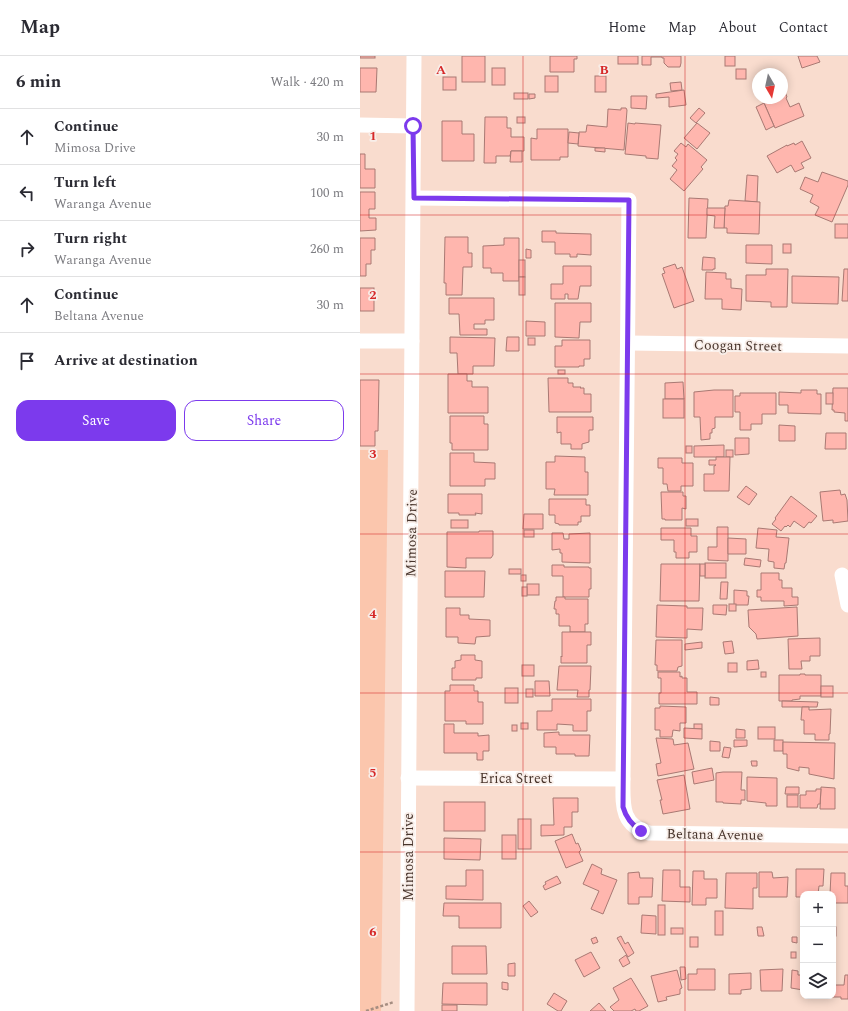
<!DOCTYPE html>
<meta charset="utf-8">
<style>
:root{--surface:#fff;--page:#f2f2f3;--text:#2b2b33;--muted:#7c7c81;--line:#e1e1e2;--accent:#7c3aed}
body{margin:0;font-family:Spectral,serif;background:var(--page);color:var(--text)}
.controls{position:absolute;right:12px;bottom:12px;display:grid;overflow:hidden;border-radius:8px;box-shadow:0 2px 10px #0003}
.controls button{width:36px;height:36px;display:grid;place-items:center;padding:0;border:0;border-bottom:1px solid var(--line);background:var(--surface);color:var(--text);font:20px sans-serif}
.compass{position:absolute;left:392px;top:12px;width:36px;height:36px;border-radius:50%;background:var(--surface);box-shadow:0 2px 10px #0003;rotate:171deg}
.stop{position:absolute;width:12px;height:12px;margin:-9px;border:3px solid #7c3aed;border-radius:50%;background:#fff}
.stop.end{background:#7c3aed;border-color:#fff;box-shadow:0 1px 4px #0008}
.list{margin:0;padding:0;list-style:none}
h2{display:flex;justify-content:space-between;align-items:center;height:52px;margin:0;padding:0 16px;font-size:17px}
h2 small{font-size:13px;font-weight:400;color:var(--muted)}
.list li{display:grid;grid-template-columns:26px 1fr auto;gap:12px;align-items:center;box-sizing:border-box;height:56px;padding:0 16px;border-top:1px solid var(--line)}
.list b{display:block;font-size:15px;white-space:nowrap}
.list p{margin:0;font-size:13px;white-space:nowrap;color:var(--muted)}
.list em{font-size:13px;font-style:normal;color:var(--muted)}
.actions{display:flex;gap:8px;padding:12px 16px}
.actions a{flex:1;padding:9px 0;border:1px solid var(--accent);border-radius:12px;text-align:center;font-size:14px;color:var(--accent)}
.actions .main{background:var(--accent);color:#fff}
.icon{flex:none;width:22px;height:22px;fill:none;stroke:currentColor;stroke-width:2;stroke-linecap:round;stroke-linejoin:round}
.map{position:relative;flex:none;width:488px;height:955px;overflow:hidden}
header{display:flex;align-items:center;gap:24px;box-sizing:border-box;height:56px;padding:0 20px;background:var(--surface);border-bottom:1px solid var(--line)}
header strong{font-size:19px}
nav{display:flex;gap:22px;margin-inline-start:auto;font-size:14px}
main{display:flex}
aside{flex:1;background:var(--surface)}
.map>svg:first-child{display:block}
</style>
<header>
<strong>Map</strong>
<nav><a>Home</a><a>Map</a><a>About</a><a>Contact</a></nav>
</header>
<main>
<aside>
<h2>6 min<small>Walk · 420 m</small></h2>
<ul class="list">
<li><svg class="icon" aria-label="ahead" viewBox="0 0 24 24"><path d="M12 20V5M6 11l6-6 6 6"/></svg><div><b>Continue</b><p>Mimosa Drive</p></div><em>30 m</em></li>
<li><svg class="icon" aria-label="left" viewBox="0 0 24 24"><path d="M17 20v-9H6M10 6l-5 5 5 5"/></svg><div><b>Turn left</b><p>Waranga Avenue</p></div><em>100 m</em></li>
<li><svg class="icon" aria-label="right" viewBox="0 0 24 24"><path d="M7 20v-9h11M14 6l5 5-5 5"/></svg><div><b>Turn right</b><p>Waranga Avenue</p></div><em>260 m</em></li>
<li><svg class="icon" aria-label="ahead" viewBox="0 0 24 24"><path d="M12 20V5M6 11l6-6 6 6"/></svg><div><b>Continue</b><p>Beltana Avenue</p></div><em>30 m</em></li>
<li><svg class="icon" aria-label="arrive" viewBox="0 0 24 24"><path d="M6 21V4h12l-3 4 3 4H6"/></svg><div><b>Arrive at destination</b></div></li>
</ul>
<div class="actions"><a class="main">Save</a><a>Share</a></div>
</aside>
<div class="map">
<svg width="488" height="955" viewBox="0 0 488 955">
<rect width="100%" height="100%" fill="#f9dcce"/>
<polygon fill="#fbc6ad" points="0,394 28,394 21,955 0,955"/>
<g fill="#ffb6ae" stroke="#a97973">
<rect x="0" y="0" width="15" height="2"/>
<rect x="102" y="0" width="23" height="26"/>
<polygon points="190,0 217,0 217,3 214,3 214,16 190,16"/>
<rect x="258" y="0" width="20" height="8"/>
<polygon points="282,0 321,0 321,7 320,11 308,11 304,7 304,2 302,2 302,1 291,1 291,9 282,9"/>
<rect x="365" y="0" width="10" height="10"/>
<polygon points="438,0 457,0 460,6 442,12"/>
<polygon points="0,12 17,12 16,36 0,36"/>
<rect x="132" y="12" width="13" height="17"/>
<rect x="376" y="13" width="10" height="10"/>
<rect x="185" y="20" width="13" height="16"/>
<rect x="235" y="20" width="11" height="16"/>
<rect x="83" y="21" width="13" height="13"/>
<polygon points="321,26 322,34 311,35 310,27"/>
<polygon points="422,33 424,33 427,41 426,42 430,51 439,47 444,60 415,72 404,47 415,42 422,42"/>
<polygon points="324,34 326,49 309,51 309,41 296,42 296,38"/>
<rect x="154" y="37" width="14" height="6"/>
<polygon points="169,38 175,38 175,42 169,43"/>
<polygon points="271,40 287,40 286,53 271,52"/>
<polygon points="404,47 414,70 406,74 396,51"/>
<polygon points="261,52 266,52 267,54 264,94 218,90 219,76 226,76 227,69 247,71 248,53 261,54"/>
<polygon points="339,52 345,57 336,67 330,62"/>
<polygon points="125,61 147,61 147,72 151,72 151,81 164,81 164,95 151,95 150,100 136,100 136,107 124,107"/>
<rect x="157" y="61" width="8" height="6"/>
<polygon points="82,65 102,65 102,78 114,78 114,105 82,105"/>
<polygon points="268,67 275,68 275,67 301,69 298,103 286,102 286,100 265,98"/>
<polygon points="337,67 350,77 337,93 324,82"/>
<polygon points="177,73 208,73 208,101 200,101 200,104 171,104 171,82 177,83"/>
<polygon points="209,76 219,77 218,88 208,87"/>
<polygon points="442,85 451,102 441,107 444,112 435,116 431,109 417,117 407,100 427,89 427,90 434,87 435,89"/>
<polygon points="321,87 326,91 328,88 347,104 341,111 343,113 324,135 310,123 317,114 312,110 317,104 315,102 318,98 314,95"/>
<polygon points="235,92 245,92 245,96 235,95"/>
<polygon points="151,95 162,95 162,106 150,106"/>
<polygon points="0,98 5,98 5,113 15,113 15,132 0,132"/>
<polygon points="462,116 488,125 488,129 472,166 455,159 459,151 450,146 453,139 440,133 445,121 458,126"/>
<polygon points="387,119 398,120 397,146 385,145"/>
<polygon points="0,136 15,136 15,153 9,153 9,162 16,162 16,174 0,175"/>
<polygon points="329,142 348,143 346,182 328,182"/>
<polygon points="369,144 400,146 399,178 367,177 367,172 364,172 365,150 368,150"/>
<polygon points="347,152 365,152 364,172 354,172 355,160 347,159"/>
<rect x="475" y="168" width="13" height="14"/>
<polygon points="182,175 196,175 196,177 231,178 231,199 217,198 217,201 210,201 210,198 195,198 195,186 182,186"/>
<polygon points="85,181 108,181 108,197 112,197 112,211 103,211 102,239 86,239 86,227 84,227"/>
<polygon points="0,182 15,182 15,194 11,194 11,208 6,208 6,220 0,220"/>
<polygon points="144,182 159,182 159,225 143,225 143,217 131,217 131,212 123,212 123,190 144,189"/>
<rect x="423" y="188" width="8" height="9"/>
<polygon points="386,189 412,189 412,208 386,207"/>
<polygon points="166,193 171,194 171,202 166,202"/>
<polygon points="343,201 355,202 355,213 353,213 353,214 342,214"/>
<rect x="159" y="204" width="6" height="17"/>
<polygon points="315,208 317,213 322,211 334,245 314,252 302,218 305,217 303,212"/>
<polygon points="203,210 231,210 231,230 220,230 218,243 208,243 208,238 205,238 205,243 191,243 191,228 203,228"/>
<polygon points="406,213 428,213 427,251 411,251 411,246 386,245 386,219 406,219"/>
<polygon points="484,213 488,213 488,245 482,245"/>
<polygon points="346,216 366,217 366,223 371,223 371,232 382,233 381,254 362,253 362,243 345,243"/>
<polygon points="432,220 479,221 478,248 432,247"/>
<rect x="159" y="221" width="6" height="18"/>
<rect x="0" y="232" width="14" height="23"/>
<polygon points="89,242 134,242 134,264 125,264 125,268 114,268 114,273 127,273 127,279 100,279 99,258 89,258"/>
<polygon points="195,247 231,247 231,266 220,266 219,282 195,281"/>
<polygon points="166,265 185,266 185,280 166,280"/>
<polygon points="90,281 135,282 134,310 113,310 113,318 98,318 97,297 90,297"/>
<polygon points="147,281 159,281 159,295 146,295"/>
<rect x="168" y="282" width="7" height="7"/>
<polygon points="202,284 230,284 230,303 224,303 224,310 219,310 219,311 195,311 195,290 202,290"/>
<rect x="198" y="314" width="7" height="4"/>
<polygon points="88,318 107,318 107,325 112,325 112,331 128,331 128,357 88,357"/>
<polygon points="188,322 208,322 208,327 213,327 213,331 221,331 220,332 224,332 224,338 231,338 231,356 189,356"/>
<polygon points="0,324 19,324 18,375 15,375 15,390 0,390"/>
<polygon points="323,326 324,343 305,343 305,327"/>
<polygon points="473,332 488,332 488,365 485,365 485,357 474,356 474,354 472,354"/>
<polygon points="354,334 373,334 373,361 355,361 355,372 352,373 352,377 350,377 350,383 341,384 340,361 334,361 334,336"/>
<polygon points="441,334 457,334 457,338 461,338 461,358 428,357 428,349 419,349 419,336 441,337"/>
<polygon points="380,337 416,337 416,358 402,358 402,368 391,368 391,374 380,374 380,356 375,356 375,340 380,340"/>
<rect x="466" y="337" width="7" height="11"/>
<rect x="303" y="343" width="21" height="19"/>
<polygon points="90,360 124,360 124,368 128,368 128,394 92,394 92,387 90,387"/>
<polygon points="197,361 233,361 233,374 229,374 229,386 222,388 222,393 211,393 211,388 201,388 201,376 197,377"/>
<polygon points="419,369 435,370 435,385 419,385"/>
<polygon points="466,377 486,377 486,393 465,393"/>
<polygon points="375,382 389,382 389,398 375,399"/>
<polygon points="364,389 364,401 334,401 334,390"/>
<rect x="326" y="390" width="6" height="7"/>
<rect x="366" y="394" width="7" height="7"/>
<polygon points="90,397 114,397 114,406 135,407 135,423 125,423 125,430 90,430"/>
<polygon points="195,400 225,401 225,416 228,416 228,439 194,439 195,433 186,433 186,406 195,406"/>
<polygon points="356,401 370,401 369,435 344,435 344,418 354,418 354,410 356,409 349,409 349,404 356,404"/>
<polygon points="298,402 322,402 322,407 333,407 333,430 321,430 321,435 308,435 307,428 303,428 303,412 298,412"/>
<polygon points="386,430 397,438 389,449 377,441"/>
<polygon points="480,434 481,439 485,438 487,444 488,465 473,467 473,464 463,465 460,436"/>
<polygon points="301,436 323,436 323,440 326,440 326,453 322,452 322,464 305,464 305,463 302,463"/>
<polygon points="88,438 122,438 122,458 115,457 116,459 99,459 99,457 88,457"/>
<polygon points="431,440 457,460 451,467 449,466 444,472 434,465 430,471 428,469 426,471 425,470 421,475 412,468 416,463 415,462"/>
<polygon points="189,443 226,443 226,449 230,449 230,460 221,460 221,466 218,466 218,469 199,469 199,468 195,467 195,459 189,459"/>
<polygon points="164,458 183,458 183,473 163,473"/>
<rect x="326" y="463" width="12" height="7"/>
<rect x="91" y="464" width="17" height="8"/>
<polygon points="357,471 368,471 368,505 348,504 348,491 357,491"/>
<polygon points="301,472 331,472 331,480 337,480 337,496 329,496 329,502 316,502 316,496 314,496 314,484 301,484"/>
<polygon points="398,472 417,474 416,481 429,482 426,507 425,507 424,513 414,512 414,506 408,505 409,493 396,492"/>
<rect x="164" y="474" width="10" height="7"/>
<polygon points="119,475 133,475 133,499 131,502 106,502 106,512 87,511 87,476 119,476"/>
<polygon points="192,477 203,477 204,483 209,483 209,478 230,477 230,507 202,506 202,497 200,497 200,493 192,494"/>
<polygon points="368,482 386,483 386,498 368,498"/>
<polygon points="385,502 401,504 400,511 384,509"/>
<rect x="345" y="507" width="21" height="15"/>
<polygon points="301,508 340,508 339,545 300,545"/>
<rect x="340" y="508" width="5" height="12"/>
<polygon points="192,509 204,509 204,511 229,511 229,512 231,512 231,533 229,533 229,541 203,541 203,520 192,520"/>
<rect x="149" y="513" width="12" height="5"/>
<polygon points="85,515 125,515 124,541 85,541"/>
<polygon points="401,517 419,517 419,524 422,524 422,532 432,532 432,541 438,541 438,549 424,550 424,545 401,545 401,541 397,541 397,534 401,534"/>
<rect x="161" y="519" width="5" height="6"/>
<polygon points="361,526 368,526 367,543 360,543"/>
<rect x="167" y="528" width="12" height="11"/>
<rect x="162" y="531" width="5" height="9"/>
<polygon points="374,534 387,535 387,540 389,540 388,549 374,549"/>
<polygon points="196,541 205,541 205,543 228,543 228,568 225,568 225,576 210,576 210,570 199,570 199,558 196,558 196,553 194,553 195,545 196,545"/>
<rect x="369" y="548" width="7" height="7"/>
<polygon points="297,549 327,550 327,552 343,552 342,574 327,573 327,582 296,581"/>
<polygon points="353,549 367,549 366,559 353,558"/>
<polygon points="437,551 438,580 397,583 396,578 389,571 388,554"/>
<polygon points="86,552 100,552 100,559 109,559 109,563 130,564 130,580 116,581 115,588 98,587 98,581 86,581"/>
<polygon points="202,576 231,576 231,589 227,589 227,607 201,607 201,600 202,601"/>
<polygon points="460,582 460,600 450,600 450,605 441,605 442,613 429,613 428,583"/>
<polygon points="296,584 322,584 322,610 318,611 317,615 297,615 297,609 295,609"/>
<polygon points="372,585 374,597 365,598 363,586"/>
<polygon points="342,586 342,592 325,594 325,588"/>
<polygon points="101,599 115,599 115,604 122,605 122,622 116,622 116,624 92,624 92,612 95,612 95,605 101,604"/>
<polygon points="398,604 399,613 387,614 387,605"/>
<rect x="368" y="607" width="9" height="9"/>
<rect x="162" y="609" width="12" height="11"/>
<polygon points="199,610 231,610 230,634 229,634 229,641 217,641 218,634 197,634"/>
<polygon points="298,616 320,616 320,621 322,620 322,622 327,622 327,636 337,636 337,648 299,648 299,637 301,637 301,622 298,622"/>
<rect x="401" y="616" width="5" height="5"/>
<polygon points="440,618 445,618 445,619 461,619 461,640 440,640 440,643 432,644 432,645 419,645 419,619 440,619"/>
<polygon points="175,625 189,625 190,640 175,640"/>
<polygon points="90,629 114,629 114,635 118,635 118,646 123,646 123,668 106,668 106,665 85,665 85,635 90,635"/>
<rect x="461" y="630" width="12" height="11"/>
<rect x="145" y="632" width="13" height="15"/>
<rect x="166" y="633" width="7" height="8"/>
<polygon points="350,641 359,642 359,649 350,649"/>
<polygon points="192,643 231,643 231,655 227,655 227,675 213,675 213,669 197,668 197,674 177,674 177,655 192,655"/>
<polygon points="422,645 458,646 457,651 422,651"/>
<polygon points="300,650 326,651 326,667 320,667 320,675 313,674 312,681 300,681 300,674 295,674 295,652 300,652"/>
<polygon points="442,651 449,651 449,654 471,653 470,678 469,678 469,684 455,684 455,678 444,678 444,664 441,664"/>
<rect x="161" y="667" width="7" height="6"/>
<polygon points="84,668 94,668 94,677 118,677 118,680 129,679 129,695 123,695 123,704 117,704 117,697 84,697"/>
<rect x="334" y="668" width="8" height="5"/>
<rect x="152" y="669" width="5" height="6"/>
<rect x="398" y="671" width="17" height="12"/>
<polygon points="324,672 342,673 342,683 324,682"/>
<polygon points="376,673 385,674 385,682 376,682"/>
<polygon points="199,676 199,679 230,679 229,700 215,700 215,698 196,698 196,691 184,691 184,677"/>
<polygon points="296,682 313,683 314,689 328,687 334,713 298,720 296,708 301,707"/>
<polygon points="374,684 387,684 387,690 374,691"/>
<rect x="414" y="684" width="9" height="11"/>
<polygon points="350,685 360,686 360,695 350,695"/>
<polygon points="423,686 475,687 474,723 449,718 449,712 439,711 439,715 427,712 427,698 423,698"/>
<polygon points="364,691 371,692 369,702 362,701"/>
<polygon points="391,705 397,705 397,710 392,710"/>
<polygon points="352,712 354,724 334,728 332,716"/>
<polygon points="363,716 382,716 381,734 385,734 385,744 381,744 381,748 363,747 363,746 356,746 356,717"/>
<polygon points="324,719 330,753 303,758 300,744 302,744 297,724"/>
<polygon points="387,721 417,722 417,750 406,750 406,747 387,745"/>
<polygon points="426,731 439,731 439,738 425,738"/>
<polygon points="461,731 475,732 475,753 460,753"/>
<polygon points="456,733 461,733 460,748 458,748 457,752 440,752 440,739 446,739 446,735 456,735"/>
<rect x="427" y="739" width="11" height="12"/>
<polygon points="193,742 218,742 218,756 212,756 212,771 204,771 204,779 181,780 181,769 194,769"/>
<rect x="84" y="746" width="41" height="29"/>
<rect x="158" y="763" width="13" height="30"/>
<polygon points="212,778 216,788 218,787 221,794 219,796 223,805 206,812 195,785"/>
<rect x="142" y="779" width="14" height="24"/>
<polygon points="84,782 121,783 120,804 84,803"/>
<polygon points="232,808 242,813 241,818 257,824 243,858 231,853 239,835 223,828"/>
<polygon points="436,813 464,813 463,830 459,830 458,838 443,838 443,841 436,841"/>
<polygon points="106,814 123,814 123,844 86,843 86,830 106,830"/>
<polygon points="303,814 320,814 320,831 330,831 330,846 302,845"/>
<polygon points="333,815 344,815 344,823 357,823 357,842 346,842 346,849 332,849"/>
<polygon points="279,816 280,822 293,822 292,841 279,841 279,848 268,848 268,817"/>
<polygon points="399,816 412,816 413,822 428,821 427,841 399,841"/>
<polygon points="366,817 397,817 397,832 393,832 393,853 365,852"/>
<polygon points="471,817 485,817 485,830 488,830 488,847 473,847 473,838 470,838"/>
<polygon points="197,820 201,827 185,834 183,830 186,828 185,826"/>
<polygon points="169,845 178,856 171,861 163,850"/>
<polygon points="84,847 141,847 141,872 99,872 99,860 83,860"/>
<rect x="298" y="849" width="7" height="30"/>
<rect x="355" y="855" width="8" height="24"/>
<polygon points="282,859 296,860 296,878 281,877"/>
<polygon points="397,871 402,871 404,880 398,880"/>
<rect x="473" y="871" width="3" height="9"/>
<rect x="311" y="872" width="12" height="6"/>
<polygon points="261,880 265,888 268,886 274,897 268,901 257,882"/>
<polygon points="236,881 238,886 233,888 231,883"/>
<rect x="330" y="881" width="8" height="10"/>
<polygon points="432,881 437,881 437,887 432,886"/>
<polygon points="92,890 126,890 127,918 92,918"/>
<polygon points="231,896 240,912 224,921 215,904"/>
<rect x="431" y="896" width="5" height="6"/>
<polygon points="266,899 270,907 263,911 259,904"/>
<polygon points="155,907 155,920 148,920 148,908"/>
<polygon points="320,911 325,911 326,923 321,924"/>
<polygon points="337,913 355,913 355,934 328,934 328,918 337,918"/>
<polygon points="423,913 422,935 401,935 400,914"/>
<polygon points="317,914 322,932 320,933 320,938 306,941 307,944 298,946 291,920"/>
<polygon points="432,914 438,915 438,919 443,919 443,934 431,932"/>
<polygon points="391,917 391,933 381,934 381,938 369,938 369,918"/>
<polygon points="485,919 488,919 488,943 481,943 481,941 471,941 473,940 473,929 484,929"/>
<polygon points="271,922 288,950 279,955 276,955 275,953 271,955 254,955 250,951 259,944 253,932"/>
<polygon points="142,926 148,927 148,934 142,933"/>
<polygon points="83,927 127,927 127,949 82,948"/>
<polygon points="194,937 207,945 201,955 198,955 187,948"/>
<polygon points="239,947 246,955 230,955"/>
<rect x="82" y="949" width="15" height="6"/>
</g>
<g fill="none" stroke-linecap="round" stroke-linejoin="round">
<polyline stroke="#a58d81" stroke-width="2.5" stroke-dasharray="3 2" stroke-linecap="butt" points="6,955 34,946"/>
<g stroke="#fff" stroke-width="15">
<polyline points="0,69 53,70"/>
<path d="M54,142L269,144L263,723C263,748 260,769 289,777L488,780"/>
<polyline points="0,285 52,285"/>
<polyline points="268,287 488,290"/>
<polyline points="482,519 488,549"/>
<polyline points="48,722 263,723"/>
<polyline points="47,955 54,0"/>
</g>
</g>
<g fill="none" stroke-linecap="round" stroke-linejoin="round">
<path stroke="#7c3aed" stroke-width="5" d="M53,70L54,142L269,144L263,751C266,762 272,769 281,775"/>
</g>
<path fill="none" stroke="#d62828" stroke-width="1" stroke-opacity="0.55" d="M163,0V955M325,0V955M0,159H488M0,318H488M0,478H488M0,637H488M0,796H488"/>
<g text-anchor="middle" stroke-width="3.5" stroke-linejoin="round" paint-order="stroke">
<g font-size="14" fill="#48352c" stroke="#f8eee9">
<text transform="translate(378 289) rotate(1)" y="5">Coogan Street</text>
<text transform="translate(51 477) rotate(-89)" y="5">Mimosa Drive</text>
<text x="156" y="727">Erica Street</text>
<text transform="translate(355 778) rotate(1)" y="5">Beltana Avenue</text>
<text transform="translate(48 801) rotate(-90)" y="5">Mimosa Drive</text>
</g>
</g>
<g font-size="13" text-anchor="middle" font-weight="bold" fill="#d62828" stroke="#f8eee9" stroke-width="3.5" stroke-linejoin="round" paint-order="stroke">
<text x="81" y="18">A</text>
<text x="244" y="18">B</text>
<text x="13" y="84">1</text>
<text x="13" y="243">2</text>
<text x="13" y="402">3</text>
<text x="13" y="562">4</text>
<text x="13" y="721">5</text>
<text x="13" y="880">6</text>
</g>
</svg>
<div class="controls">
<button>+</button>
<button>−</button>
<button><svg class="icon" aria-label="layers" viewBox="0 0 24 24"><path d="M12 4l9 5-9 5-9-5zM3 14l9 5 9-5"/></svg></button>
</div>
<svg class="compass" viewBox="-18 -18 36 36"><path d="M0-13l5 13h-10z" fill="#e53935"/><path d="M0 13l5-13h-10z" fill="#7c7c81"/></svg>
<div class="stop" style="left:53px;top:70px"></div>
<div class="stop end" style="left:281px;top:775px"></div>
</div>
</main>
